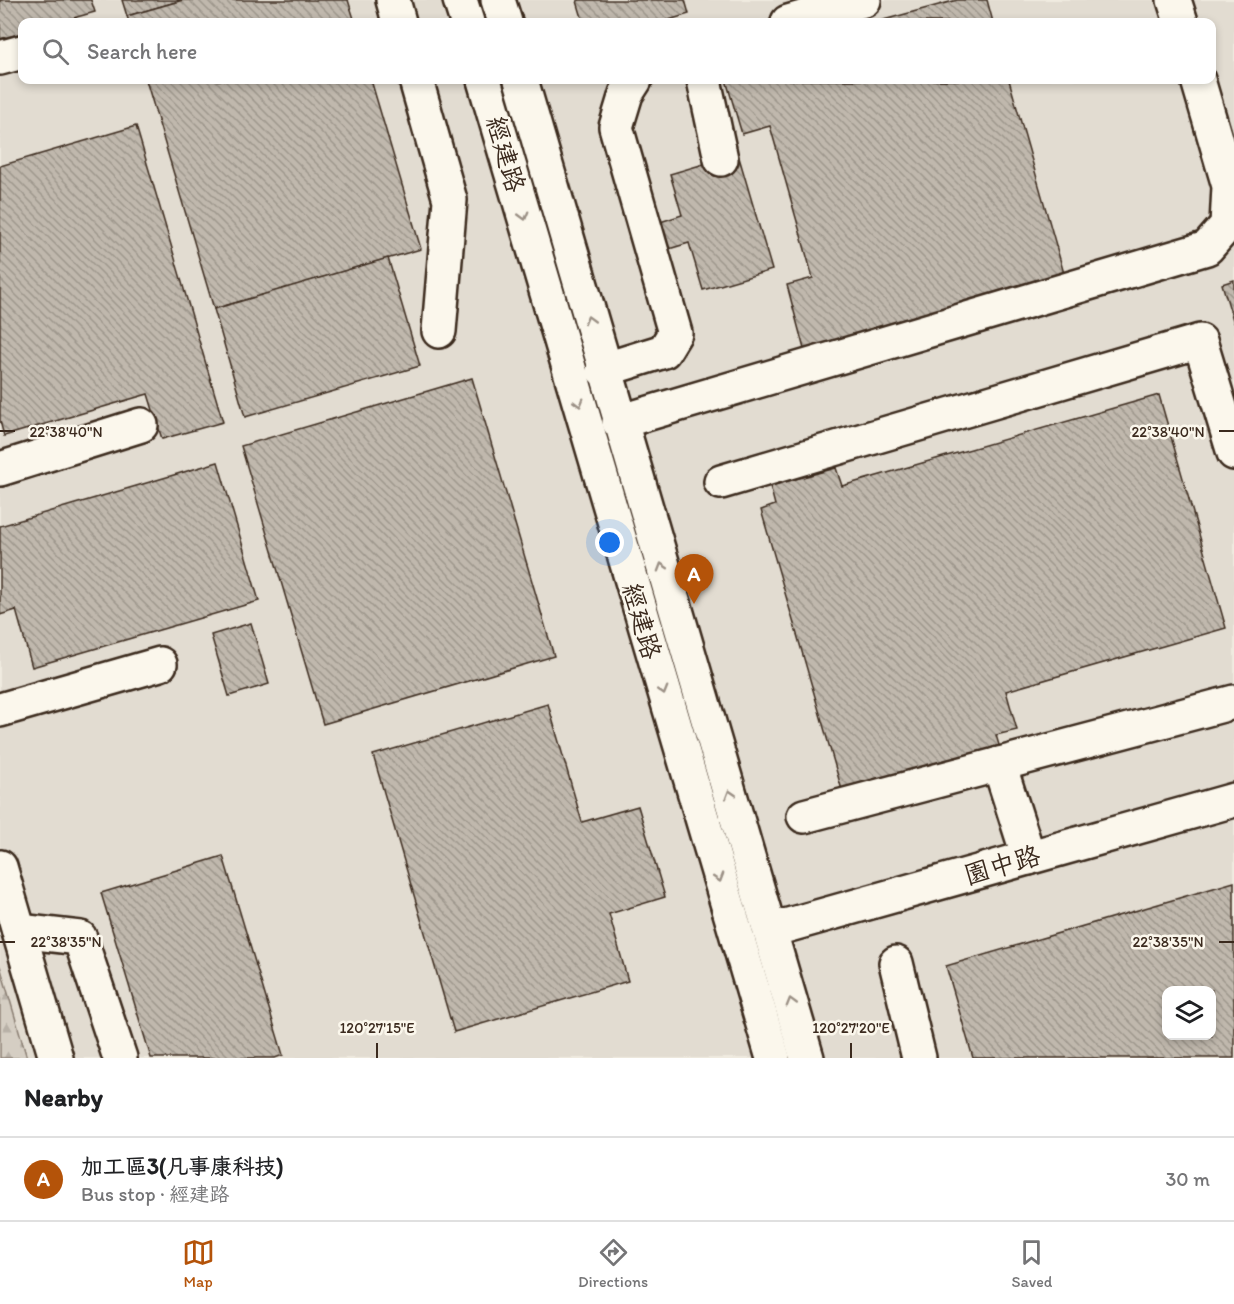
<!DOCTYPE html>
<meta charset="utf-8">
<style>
:root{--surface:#fff;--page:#f6f6f6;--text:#202124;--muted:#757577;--line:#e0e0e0;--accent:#b45309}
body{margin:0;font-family:Itim,"LXGW WenKai TC",sans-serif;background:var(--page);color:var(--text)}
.controls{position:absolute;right:18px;bottom:18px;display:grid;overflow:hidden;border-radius:12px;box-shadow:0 3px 9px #0003}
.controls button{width:54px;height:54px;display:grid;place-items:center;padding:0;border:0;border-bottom:2px solid var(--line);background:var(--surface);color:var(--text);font:30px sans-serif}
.you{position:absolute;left:610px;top:543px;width:21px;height:21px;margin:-15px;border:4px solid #fff;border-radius:50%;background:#1a73e8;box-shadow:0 0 0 9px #1a73e833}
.badge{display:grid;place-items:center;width:39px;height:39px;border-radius:50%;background:var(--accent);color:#fff;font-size:20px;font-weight:700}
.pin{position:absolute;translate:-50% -50px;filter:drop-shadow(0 2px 3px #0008)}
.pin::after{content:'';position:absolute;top:32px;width:21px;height:18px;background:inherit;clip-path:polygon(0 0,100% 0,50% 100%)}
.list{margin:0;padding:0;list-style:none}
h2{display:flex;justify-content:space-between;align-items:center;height:78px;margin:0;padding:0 24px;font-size:26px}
h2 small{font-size:20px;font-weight:400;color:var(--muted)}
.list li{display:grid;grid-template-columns:39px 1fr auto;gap:18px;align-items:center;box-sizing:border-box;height:84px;padding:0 24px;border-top:2px solid var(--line)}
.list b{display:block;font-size:22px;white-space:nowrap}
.list p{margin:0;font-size:20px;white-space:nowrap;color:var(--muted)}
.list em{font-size:20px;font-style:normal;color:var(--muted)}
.icon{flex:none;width:33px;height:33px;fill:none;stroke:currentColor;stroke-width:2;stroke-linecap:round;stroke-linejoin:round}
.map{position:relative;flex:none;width:1234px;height:1058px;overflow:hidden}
.search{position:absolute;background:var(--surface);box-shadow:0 3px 9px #0003;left:18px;right:18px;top:18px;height:66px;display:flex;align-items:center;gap:15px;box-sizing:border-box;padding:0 21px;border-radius:12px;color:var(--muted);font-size:22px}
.sheet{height:162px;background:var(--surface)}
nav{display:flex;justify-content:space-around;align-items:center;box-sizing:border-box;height:84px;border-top:2px solid var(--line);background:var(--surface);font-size:16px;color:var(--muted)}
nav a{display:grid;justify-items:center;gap:3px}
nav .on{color:var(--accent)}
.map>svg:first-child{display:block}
</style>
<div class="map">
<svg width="1234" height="1058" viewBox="0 0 1234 1058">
<defs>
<pattern id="forest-firs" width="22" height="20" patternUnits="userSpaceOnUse" patternTransform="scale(1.5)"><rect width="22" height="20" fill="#d5cec3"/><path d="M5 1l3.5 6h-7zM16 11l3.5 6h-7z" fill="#b8b1a7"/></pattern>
<pattern id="building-back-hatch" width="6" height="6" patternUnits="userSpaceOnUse" patternTransform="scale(1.5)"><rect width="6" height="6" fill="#c0b8ad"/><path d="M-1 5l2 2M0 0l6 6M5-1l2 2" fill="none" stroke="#9d968c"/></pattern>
</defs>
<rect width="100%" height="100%" fill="#f0ebe0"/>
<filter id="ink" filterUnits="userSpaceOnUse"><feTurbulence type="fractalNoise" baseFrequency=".0167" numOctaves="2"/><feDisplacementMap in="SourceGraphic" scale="12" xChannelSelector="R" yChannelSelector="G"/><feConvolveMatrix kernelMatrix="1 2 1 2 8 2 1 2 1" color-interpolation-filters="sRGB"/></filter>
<g filter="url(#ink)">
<path fill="#e2dcd1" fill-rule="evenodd" d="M0,0H1234V1058H0ZM22,22H1212V80H22ZM1166,990H1212V1036H1166Z"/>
<polygon fill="url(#forest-firs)" stroke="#887c70" stroke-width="1.5" points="0,966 27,1058 0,1058"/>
<g fill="url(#building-back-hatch)" stroke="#3b2a1e" stroke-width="1.5" fill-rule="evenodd">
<polygon points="0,0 91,0 95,12 59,22 22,22 22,33 0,39"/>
<polygon points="122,0 183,0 127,16"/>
<polygon points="183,0 348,0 355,22 129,22 127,16"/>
<polygon points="685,0 689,14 662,22 579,22 583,21 577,1 580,0"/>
<polygon points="957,0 987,0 993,22 876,22"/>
<polygon points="146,80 371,80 421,249 214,309"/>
<polygon points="726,80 1009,80 1065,277 804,349 787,285 813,278 770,126 742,134"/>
<polygon points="136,126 223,422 162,439 148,394 4,436 0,421 0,166"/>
<polygon points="738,154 772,270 703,290 689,243 662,251 654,224 682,215 670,174"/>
<polygon points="388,258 420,366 245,417 214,309"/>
<polygon points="1234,280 1234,323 1222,284"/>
<polygon points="472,378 554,656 323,724 241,446"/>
<polygon points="1159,395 1226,628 1006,691 1017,730 996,735 1001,752 844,797 761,510 775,505 770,486 836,468 842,486"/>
<polygon points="218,462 259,601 32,667 16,610 0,615 0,526"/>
<polygon points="251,623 269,684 229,696 211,635"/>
<polygon points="548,704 582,822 638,806 665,897 609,914 628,981 454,1032 373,755"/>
<polygon points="223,856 283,1055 275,1058 151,1058 101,893"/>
<path d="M1234,882V1058H973L946,966ZM1166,990H1212V1036H1166Z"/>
</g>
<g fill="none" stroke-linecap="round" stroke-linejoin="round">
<g stroke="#3b2a1e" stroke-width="38">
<g id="minor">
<polyline points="393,0 399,22"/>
<polyline points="460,0 467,22"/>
<polyline points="498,0 505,22"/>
<polyline points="1174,0 1181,22"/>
<polyline points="788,22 864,0"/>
<polyline points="0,58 22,52"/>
<polyline points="416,80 450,200 439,331"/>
<polyline points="484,80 773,1058"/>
<polyline points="521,80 807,1058"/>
<polyline points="704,80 721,159"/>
<polyline points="603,370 664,351 675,333 616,127 626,94 635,80"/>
<polyline points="619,422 1207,248 1227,225 1229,186 1198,80"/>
<polyline points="0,469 141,425"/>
<polyline points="721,482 1200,341 1234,453"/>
<polyline points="0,710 160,664"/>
<polyline points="999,764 1029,858"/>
<polyline points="804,816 1234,702"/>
<polyline points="0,867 56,1058"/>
<polyline points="771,930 1234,800"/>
<polyline points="19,931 80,938 120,1058"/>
<polyline points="896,963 919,1058"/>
</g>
</g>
<use href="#minor" stroke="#fbf7ec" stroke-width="33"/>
</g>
<defs><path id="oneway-chevron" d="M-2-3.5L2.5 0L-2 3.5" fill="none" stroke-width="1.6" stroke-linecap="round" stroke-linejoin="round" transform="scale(1.5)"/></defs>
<g stroke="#9b9085">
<use href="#oneway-chevron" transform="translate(524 216) rotate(74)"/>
<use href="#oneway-chevron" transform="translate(589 320) rotate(-106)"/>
<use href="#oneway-chevron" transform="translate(579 403) rotate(74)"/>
<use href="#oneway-chevron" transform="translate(662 567) rotate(-107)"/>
<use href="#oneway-chevron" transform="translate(663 691) rotate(74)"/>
<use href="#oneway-chevron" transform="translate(730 794) rotate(-107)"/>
<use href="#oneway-chevron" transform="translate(719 878) rotate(73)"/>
<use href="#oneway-chevron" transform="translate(791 1002) rotate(-106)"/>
</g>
</g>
<path fill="none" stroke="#3b2a1e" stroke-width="2" d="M0,431H15M1219,431H1234M0,942H15M1219,942H1234M377,1043V1058M851,1043V1058"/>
<g text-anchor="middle" stroke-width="5" stroke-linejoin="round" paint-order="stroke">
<g font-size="26" fill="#3b2a1e" stroke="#fbf7ec">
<text transform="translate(506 154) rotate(74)" y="9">經建路</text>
<text transform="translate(642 621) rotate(74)" y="9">經建路</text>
<text transform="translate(1002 865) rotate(-16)" y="9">園中路</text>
</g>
</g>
<g font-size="15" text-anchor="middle" fill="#3b2a1e" stroke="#fbf7ec" stroke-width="5" stroke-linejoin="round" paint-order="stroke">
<text x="66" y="437">22°38'40"N</text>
<text x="1168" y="437">22°38'40"N</text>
<text x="66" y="947">22°38'35"N</text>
<text x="1168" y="947">22°38'35"N</text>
<text x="377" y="1033">120°27'15"E</text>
<text x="851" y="1033">120°27'20"E</text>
</g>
</svg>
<div class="controls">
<button><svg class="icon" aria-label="layers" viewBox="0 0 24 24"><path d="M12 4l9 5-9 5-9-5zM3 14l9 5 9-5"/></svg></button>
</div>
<div class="you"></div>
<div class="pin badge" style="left:694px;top:604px">A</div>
<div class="search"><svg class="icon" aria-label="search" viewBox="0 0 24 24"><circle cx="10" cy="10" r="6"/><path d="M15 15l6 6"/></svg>Search here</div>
</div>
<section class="sheet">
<h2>Nearby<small></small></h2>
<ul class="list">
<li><span class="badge">A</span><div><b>加工區3(凡事康科技)</b><p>Bus stop · 經建路</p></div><em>30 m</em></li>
</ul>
</section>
<nav>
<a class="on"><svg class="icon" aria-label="map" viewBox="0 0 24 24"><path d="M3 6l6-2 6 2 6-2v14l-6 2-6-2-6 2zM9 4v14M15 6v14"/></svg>Map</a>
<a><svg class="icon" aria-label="directions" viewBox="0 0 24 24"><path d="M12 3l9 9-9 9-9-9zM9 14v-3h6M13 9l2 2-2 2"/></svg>Directions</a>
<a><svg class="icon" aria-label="saved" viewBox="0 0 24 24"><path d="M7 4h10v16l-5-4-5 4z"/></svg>Saved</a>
</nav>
